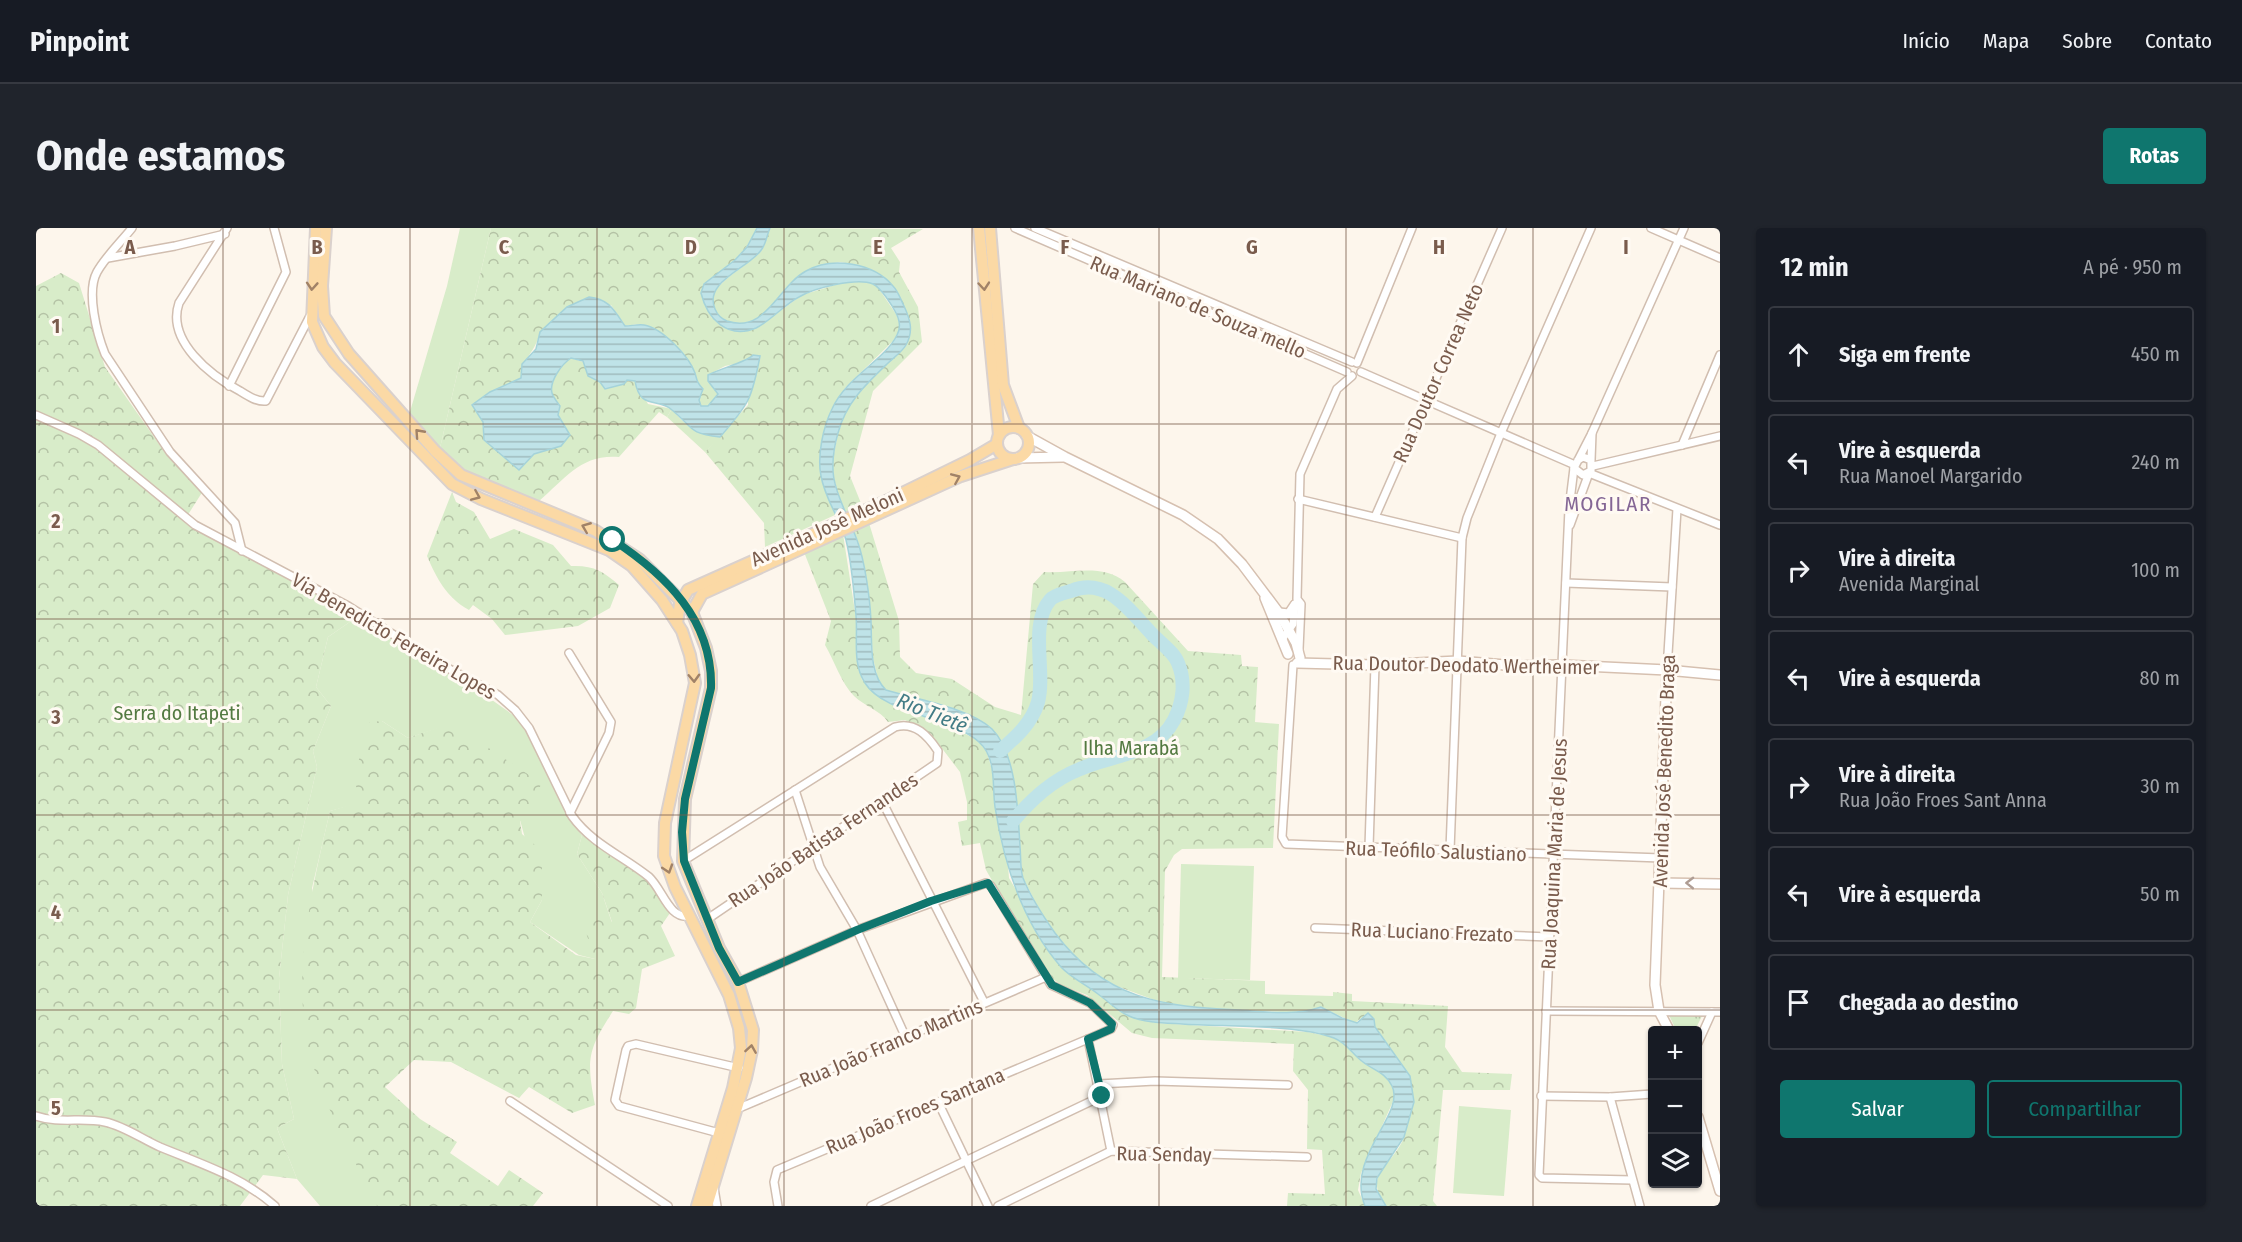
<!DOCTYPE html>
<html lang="pt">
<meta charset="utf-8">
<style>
:root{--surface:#171b24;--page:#20242c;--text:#f1f3f6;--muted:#9ea1a6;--line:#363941;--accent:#0f766e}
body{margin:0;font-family:"Fira Sans Condensed",sans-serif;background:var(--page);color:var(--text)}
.controls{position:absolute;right:18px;bottom:18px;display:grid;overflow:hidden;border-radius:6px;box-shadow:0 2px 4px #0004}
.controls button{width:54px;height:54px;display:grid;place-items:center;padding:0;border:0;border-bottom:2px solid var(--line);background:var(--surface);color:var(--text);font:30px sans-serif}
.stop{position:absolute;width:18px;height:18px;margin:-14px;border:4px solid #0f766e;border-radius:50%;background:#fff}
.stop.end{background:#0f766e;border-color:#fff;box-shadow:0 2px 6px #0008}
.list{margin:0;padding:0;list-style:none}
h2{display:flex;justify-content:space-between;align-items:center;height:78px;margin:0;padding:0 24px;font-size:26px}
h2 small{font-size:20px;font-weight:400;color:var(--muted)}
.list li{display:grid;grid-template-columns:39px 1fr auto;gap:18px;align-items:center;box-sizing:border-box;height:96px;margin:0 12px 12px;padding:0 12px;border:2px solid var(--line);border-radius:6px}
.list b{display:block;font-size:22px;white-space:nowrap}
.list p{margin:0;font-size:20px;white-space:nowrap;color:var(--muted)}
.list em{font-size:20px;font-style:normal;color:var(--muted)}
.actions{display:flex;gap:12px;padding:18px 24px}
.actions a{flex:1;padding:14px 0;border:2px solid var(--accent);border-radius:6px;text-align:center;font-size:21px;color:var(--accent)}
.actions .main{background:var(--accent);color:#fff}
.icon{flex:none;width:33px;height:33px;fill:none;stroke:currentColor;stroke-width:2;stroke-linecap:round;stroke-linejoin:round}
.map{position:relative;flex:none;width:1684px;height:978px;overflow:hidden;border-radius:6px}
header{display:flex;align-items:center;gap:36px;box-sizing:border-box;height:84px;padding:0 30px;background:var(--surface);border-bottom:2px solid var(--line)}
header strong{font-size:28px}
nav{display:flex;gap:33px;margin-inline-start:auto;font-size:21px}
.intro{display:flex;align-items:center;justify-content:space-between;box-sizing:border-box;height:144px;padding:0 36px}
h1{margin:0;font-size:42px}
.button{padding:15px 27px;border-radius:6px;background:var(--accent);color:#fff;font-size:21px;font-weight:700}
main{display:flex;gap:36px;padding:0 36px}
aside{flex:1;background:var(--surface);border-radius:6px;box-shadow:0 2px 4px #0004}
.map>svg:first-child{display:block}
</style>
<header>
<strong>Pinpoint</strong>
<nav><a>Início</a><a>Mapa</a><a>Sobre</a><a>Contato</a></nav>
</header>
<div class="intro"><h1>Onde estamos</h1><a class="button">Rotas</a></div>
<main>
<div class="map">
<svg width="1684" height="978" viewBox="0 0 1684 978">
<defs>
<pattern id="forest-crowns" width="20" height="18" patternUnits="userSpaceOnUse" patternTransform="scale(1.5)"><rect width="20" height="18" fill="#d8ecc9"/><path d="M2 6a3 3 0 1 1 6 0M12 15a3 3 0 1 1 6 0" fill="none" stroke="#b4c2a5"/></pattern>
<pattern id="park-tufts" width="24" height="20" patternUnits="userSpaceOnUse" patternTransform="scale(1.5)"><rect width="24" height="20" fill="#d8ecc9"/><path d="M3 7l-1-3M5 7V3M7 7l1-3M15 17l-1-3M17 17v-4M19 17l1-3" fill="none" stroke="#b4c2a5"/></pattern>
<pattern id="water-rules" width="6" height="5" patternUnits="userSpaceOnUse" patternTransform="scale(1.5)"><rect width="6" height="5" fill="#bfe3e8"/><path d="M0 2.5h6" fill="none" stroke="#a0bbbe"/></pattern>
</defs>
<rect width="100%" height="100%" fill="#fdf6ec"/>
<g fill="#d8ecc9">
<polygon points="424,0 455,0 404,220 373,187 411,58"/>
<path d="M636,181C650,199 661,206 684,209L669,224L631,189Z"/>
<polygon points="321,389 456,472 484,492 495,508 534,592 546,607 541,626 566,665 576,695 559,731 543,727 494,694 506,672 484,592 415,496 372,510 346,493 328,574 294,583 276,660 341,978 284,978 261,951 241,900 258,891 246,836 243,750 252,667 281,539 277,523 295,478 280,459 292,409"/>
<polygon points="1145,636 1218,638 1214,752 1142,750"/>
<polygon points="1423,878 1475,882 1468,968 1417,965"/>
</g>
<g fill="url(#forest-crowns)">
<path d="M455,0H721L711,18L699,32L668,56L665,64L676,90L721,100L766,67L809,54H833L841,58L860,86L864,96L863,105L856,114L809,160L785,246L799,287L729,319L728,295L669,224L712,177V133L689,138L672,147L682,165L672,179L665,178L663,172L667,161C661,155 661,152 659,145C652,128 626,100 608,97C602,96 595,97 589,98L575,77L504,104C499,126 486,129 485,150L454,164L447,194L449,212C479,221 510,236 534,207L522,187L524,178C521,174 517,169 516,165C513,152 526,136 535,130L547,134L552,148L564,154L599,153L612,176L636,181L631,189L623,184L583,229C545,226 530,250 503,273L426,242L404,220Z"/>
<path d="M734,0L887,1L855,20L864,34L863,44L882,79L886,114L837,163L814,248L833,295L863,393L864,429L880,445L916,451L959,479L985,487L997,356L1008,344C1036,346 1066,335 1089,354L1152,423L1205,427L1206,438L1222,439L1219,494L1243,496L1237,620L1146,621L1138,627L1129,643L1126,749L1229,753V766L1297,768V764L1316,766V773L1412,778L1409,819L1426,844L1476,846L1474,862H1407L1397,973L1401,978H1350C1325,945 1359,936 1368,909C1374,891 1372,867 1374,848L1339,799L1338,791L1332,785L1319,795L1285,779L1267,785L1163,780L1124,774L1067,753L1033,724L1007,689L986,648L983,603L964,512L849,462L843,455L837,430L834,386L822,313L807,283L795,240L802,206L811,180L829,157L870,118L875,103L873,89L821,37L804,34L786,37L719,93C707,96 693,97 683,88C656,62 714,39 726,22C730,16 731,7 734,0Z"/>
<polygon points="25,45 43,55 69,139 132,229 167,263 148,293 321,389 292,409 280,459 295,478 277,523 281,539 252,667 243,750 246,836 258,891 241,900 261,951 227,947 204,978 0,978 0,58"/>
<path d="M416,264L420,274L438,284L454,311L478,301L517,317L535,338C557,337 567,343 583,357L574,380L542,398L469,407L456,391L437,377L433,382C410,369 401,351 391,328Z"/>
<path d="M807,306L820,390L821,433L826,452L943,513L951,525L957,545L959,578L971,626L973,650L1027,741L1093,788L1121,795L1271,804L1297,809L1310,816L1325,833L1349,847L1357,858L1359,869L1325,945L1322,962L1329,978H1251L1252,965L1289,966L1286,922L1271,921L1272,862L1257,843L1258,816L1116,810L1096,805L1051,767L1025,757L1009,745L950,642L944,615L926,618L922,594L931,592V574L924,544L895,506L869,492L852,494C844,482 828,478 818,468C805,455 798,432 789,417L795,393L768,324Z"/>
<path d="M346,493L372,510L415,495L505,555L497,586L484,593L486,606L506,623V672L494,694L540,727L559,731L546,693L556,684L576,694L566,665L541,626L546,607L616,655L634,685L625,698L639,728L606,741L600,780L593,786L577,783C552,822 550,830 559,877L536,885L493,859L483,870L415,834L378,832L349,859L384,891L421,914L414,925L462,958L473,942L507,965L497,978H341C316,926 283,871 271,814C257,739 277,655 294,583L327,573L317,552L334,494Z"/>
</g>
<polygon fill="url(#park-tufts)" points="1633,787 1666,788 1659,802 1640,802"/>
<g fill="url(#water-rules)" stroke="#a5d3da" stroke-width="1.5">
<path d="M721,0H734C731,7 730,15 726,21C714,40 667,53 679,81C681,86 686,91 691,93C730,106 742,58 770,43C796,28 838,35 857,58C862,63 865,72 868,78C874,91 878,103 870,117C866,124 857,130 851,136C829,157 810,175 802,205C788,254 805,269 821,312C829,333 834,371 835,393C836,414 833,446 850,462C879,471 934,480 956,501C981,526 982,585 984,619C985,628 984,641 987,650C995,670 1007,688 1019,705C1068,771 1127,779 1204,782C1232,784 1259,788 1285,779L1306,790L1321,795L1332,785L1338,791L1339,799L1374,848L1378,874L1368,909L1341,950L1340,961L1350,978H1329C1309,929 1370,886 1356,858C1350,845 1337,842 1327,834C1316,826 1311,815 1298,810C1262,796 1186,799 1146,796C1129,795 1109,795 1093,788C1082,784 1072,773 1062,766C1051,757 1035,750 1025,739C986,694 968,637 959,579C956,558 961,530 943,514C916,489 848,486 829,455C816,435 822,411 820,388C818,364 816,336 810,312C804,291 789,271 785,248C781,228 787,199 796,181C810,149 849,132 861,107C865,100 864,93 860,85C856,77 845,60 837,56C821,49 778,60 763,69C749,76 733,94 720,100C691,112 671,90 665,65L668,56L699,32L711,19Z"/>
<path d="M553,69C573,71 578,82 589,98C595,98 602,96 608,97C626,100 653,128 659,145C661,152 661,155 667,161L663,172L665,178H672L682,166L672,153V147C683,141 713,133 717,127L724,128C716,171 713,176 684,209C651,205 658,200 636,182C622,169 604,183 599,153L591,152L588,156L569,161L564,154L552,148L547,133L535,130C526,136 513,153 516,165C517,169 521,174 524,178L522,187L534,207L525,218L498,226L483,242L448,212L447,194L436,177L454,164L485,150L486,136L500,121L504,104L531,79Z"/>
</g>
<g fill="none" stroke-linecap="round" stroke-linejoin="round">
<path stroke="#bfe3e8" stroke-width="14" d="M964,523C980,509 996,495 1002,474C1010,444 993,396 1014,372C1018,367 1029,365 1035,363C1071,348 1093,382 1115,405C1123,414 1138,424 1142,435C1150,454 1147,475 1138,492C1120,527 1075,527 1044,541C1016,552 996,571 977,593"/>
<g stroke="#d1beb0" stroke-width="10">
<g id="street">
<path d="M96,0C85,14 70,28 61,44C50,64 61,106 69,126L134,224L199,295L206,323"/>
<path d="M191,0L143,75C130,113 175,148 204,163C212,168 221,174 230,173L274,88"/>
<polyline points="979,0 1311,144"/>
<polyline points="999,0 1316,134"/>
<polyline points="1615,0 1684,30"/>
<polyline points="72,30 139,18 189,6"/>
<polyline points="1321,135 1376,0"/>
<polyline points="1325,144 1539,237"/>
<polyline points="193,158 250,44 238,0"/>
<path d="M0,187L43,206L62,217L159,297L312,378L404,436L462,467L479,482L493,500L536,588C556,616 587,628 613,649C627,662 633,692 654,688"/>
<polyline points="1556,205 1648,0"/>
<polyline points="1646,217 1684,127"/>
<polyline points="1542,232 1547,229 1555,232 1555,243 1547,247 1538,240 1556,205 1555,232"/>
<polyline points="1557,238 1684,208"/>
<polyline points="1538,240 1533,281 1503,947 1506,950 1596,952"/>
<polyline points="1262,271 1426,310"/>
<polyline points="1339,289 1466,0"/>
<polyline points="1534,297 1553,245 1684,297"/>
<polyline points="1530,355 1636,359"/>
<polyline points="1247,410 1257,396 1259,376"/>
<polyline points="1263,421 1265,376 1261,371 1264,246 1301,161 1316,148"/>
<polyline points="533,425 575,494 573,505 534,585"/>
<polyline points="1257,437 1246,609 1250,616 1625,630"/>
<polyline points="1631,442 1641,281"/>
<polyline points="759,562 784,639 821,702 870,810"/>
<polyline points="846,573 948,774"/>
<polyline points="1333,619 1339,437"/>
<polyline points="1414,622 1426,310 1431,290 1465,205 1555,0"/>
<path d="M647,633L859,499C879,493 892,508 902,523L901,535L673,690"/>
<polyline points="1279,700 1513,709"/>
<polyline points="702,754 821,702 950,655 955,658 1015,757 1054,775 1077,797 1075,801 1052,811 741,942 738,954 742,978"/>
<polyline points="1510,783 1684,784"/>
<polyline points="1052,811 1075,923"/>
<polyline points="1662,815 1676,784"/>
<polyline points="1063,856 1119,853 1252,857"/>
<polyline points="1505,868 1574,869 1616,866"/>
<polyline points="1574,869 1604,978"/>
<polyline points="474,873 632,978"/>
<polyline points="902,874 952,978"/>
<polyline points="701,881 1010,749"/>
<path d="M0,888C23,896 46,889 69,894C88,898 106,911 124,919C165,936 205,948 239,978"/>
<polyline points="683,905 583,878 579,872 590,822 592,818 600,816 703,840"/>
<polyline points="678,960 681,978"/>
<polyline points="835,978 1066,868"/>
<polyline points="962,978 1075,923 1271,929"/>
</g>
</g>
<g stroke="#d6c0b0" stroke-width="12">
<g id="secondary">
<polyline points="991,208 1029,229 1147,287 1182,311 1206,336 1243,385 1260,415 1264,430"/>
<polyline points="982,230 1027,229"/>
<polyline points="1229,370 1252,426"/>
<polyline points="1243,385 1253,386 1259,377"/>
<polyline points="1261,435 1339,437 1422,433 1481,438 1527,437 1631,442 1684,447"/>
<polyline points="1631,442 1619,757 1623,783 1633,802"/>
<polyline points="1624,655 1684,656"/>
<polyline points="1662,889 1684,963"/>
</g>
</g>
<g stroke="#dad1cd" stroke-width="14">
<g id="primary">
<polyline points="280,0 276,94 287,119 299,135 416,256 445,271 573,322 596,338 626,372 646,403 654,427 659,455 629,595 628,628 639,659 693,767 703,800 705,820 697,860 661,978"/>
<polyline points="290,0 286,58 288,88 313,126 399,223 425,247 560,303 603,331 656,384 670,420 675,443 675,460 649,571 647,633 683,720 702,754 717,802 716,822 710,850 671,978"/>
<polyline points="943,0 963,207"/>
<polyline points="954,0 967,157 983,200"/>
<circle cx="977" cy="215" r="16"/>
<polyline points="656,384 666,366 925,248 977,231"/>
<polyline points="641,395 644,376 652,362 846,275 934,232 961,216"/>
</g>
</g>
<use href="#street" stroke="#fff" stroke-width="7"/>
<use href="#secondary" stroke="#fff" stroke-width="9"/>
<use href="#primary" stroke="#fbd9a5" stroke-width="10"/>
</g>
<defs><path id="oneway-chevron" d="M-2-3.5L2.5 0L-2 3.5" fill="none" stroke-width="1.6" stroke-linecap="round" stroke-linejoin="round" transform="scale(1.5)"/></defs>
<g stroke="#a18267">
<use href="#oneway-chevron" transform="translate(276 58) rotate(94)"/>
<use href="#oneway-chevron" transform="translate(948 58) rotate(85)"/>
<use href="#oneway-chevron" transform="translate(383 205) rotate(-132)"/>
<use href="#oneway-chevron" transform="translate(920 250) rotate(-23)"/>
<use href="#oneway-chevron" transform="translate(440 268) rotate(23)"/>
<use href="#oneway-chevron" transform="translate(550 299) rotate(-158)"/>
<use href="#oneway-chevron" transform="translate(658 450) rotate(88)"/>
<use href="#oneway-chevron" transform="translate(632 641) rotate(72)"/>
<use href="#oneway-chevron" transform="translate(715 821) rotate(-81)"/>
</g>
<use stroke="#af9d94" href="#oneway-chevron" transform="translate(1654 655) rotate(-179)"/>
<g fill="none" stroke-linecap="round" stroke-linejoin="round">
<path stroke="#0f766e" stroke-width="8" d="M577,312C630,347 677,392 675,460L649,571L646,604L648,633L683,720L702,754L821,702L895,673L952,655L1016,757L1054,775L1076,796L1075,801L1052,811L1066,868"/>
</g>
<path fill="none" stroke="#7a5c4d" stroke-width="1.5" stroke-opacity="0.55" d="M187,0V978M374,0V978M561,0V978M748,0V978M936,0V978M1123,0V978M1310,0V978M1497,0V978M0,196H1684M0,391H1684M0,587H1684M0,782H1684"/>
<g text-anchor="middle" stroke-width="6" stroke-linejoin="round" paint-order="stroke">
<g font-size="20" fill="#7a5c4d" stroke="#fffaf3">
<text transform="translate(1162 79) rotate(23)" y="7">Rua Mariano de Souza mello</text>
<text transform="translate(1402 145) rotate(-66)" y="7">Rua Doutor Correa Neto</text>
<text transform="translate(791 299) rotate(-24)" y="7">Avenida José Meloni</text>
<text transform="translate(358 408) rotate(30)" y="7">Via Benedicto Ferreira Lopes</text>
<text transform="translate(1430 437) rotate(1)" y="7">Rua Doutor Deodato Wertheimer</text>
<text transform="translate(1628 543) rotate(-88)" y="7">Avenida José Benedito Braga</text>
<text transform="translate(787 612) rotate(-34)" y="7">Rua João Batista Fernandes</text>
<text transform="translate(1400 623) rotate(2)" y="7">Rua Teófilo Salustiano</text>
<text transform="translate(1518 626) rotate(-87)" y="7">Rua Joaquina Maria de Jesus</text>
<text transform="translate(1396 704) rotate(2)" y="7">Rua Luciano Frezato</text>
<text transform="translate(855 815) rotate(-23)" y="7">Rua João Franco Martins</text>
<text transform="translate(879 883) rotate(-23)" y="7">Rua João Froes Santana</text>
<text transform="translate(1128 926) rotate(1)" y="7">Rua Senday</text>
</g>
<g font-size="20" fill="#537a41" stroke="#fffaf3">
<text x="141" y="492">Serra do Itapeti</text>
<text x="1095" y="527">Ilha Marabá</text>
</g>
<g font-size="21" letter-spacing="1.5" fill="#846695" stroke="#fffaf3">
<text x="1572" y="283">MOGILAR</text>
</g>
<g font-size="21" font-style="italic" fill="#437c86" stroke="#fffaf3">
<text transform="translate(896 485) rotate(22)" y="7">Rio Tietê</text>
</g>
</g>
<g font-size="20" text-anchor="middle" font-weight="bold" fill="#7a5c4d" stroke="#fffaf3" stroke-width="6" stroke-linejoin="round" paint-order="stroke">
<text x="94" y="26">A</text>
<text x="281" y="26">B</text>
<text x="468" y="26">C</text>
<text x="655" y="26">D</text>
<text x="842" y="26">E</text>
<text x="1029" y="26">F</text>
<text x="1216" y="26">G</text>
<text x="1403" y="26">H</text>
<text x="1590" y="26">I</text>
<text x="20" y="105">1</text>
<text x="20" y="300">2</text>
<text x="20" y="496">3</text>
<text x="20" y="691">4</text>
<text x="20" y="887">5</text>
</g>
</svg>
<div class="controls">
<button>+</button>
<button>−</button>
<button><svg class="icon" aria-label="layers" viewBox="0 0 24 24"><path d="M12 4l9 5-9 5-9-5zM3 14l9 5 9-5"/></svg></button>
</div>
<div class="stop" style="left:577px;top:312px"></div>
<div class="stop end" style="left:1066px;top:868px"></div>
</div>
<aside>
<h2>12 min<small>A pé · 950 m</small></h2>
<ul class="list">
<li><svg class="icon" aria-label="ahead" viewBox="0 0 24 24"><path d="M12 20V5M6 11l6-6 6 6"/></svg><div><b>Siga em frente</b></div><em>450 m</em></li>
<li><svg class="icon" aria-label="left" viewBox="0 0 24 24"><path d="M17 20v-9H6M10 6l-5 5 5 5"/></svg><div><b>Vire à esquerda</b><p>Rua Manoel Margarido</p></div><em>240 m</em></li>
<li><svg class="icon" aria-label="right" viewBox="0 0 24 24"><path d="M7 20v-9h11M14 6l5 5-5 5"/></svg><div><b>Vire à direita</b><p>Avenida Marginal</p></div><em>100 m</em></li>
<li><svg class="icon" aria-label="left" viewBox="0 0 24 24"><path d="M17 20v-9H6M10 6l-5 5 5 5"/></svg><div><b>Vire à esquerda</b></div><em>80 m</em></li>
<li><svg class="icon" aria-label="right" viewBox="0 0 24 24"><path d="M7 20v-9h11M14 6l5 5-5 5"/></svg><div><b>Vire à direita</b><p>Rua João Froes Sant Anna</p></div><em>30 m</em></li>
<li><svg class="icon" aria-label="left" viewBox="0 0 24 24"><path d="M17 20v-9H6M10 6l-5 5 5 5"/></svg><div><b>Vire à esquerda</b></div><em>50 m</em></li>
<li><svg class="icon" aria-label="arrive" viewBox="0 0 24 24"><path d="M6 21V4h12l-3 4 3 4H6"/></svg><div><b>Chegada ao destino</b></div></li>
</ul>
<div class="actions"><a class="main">Salvar</a><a>Compartilhar</a></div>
</aside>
</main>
